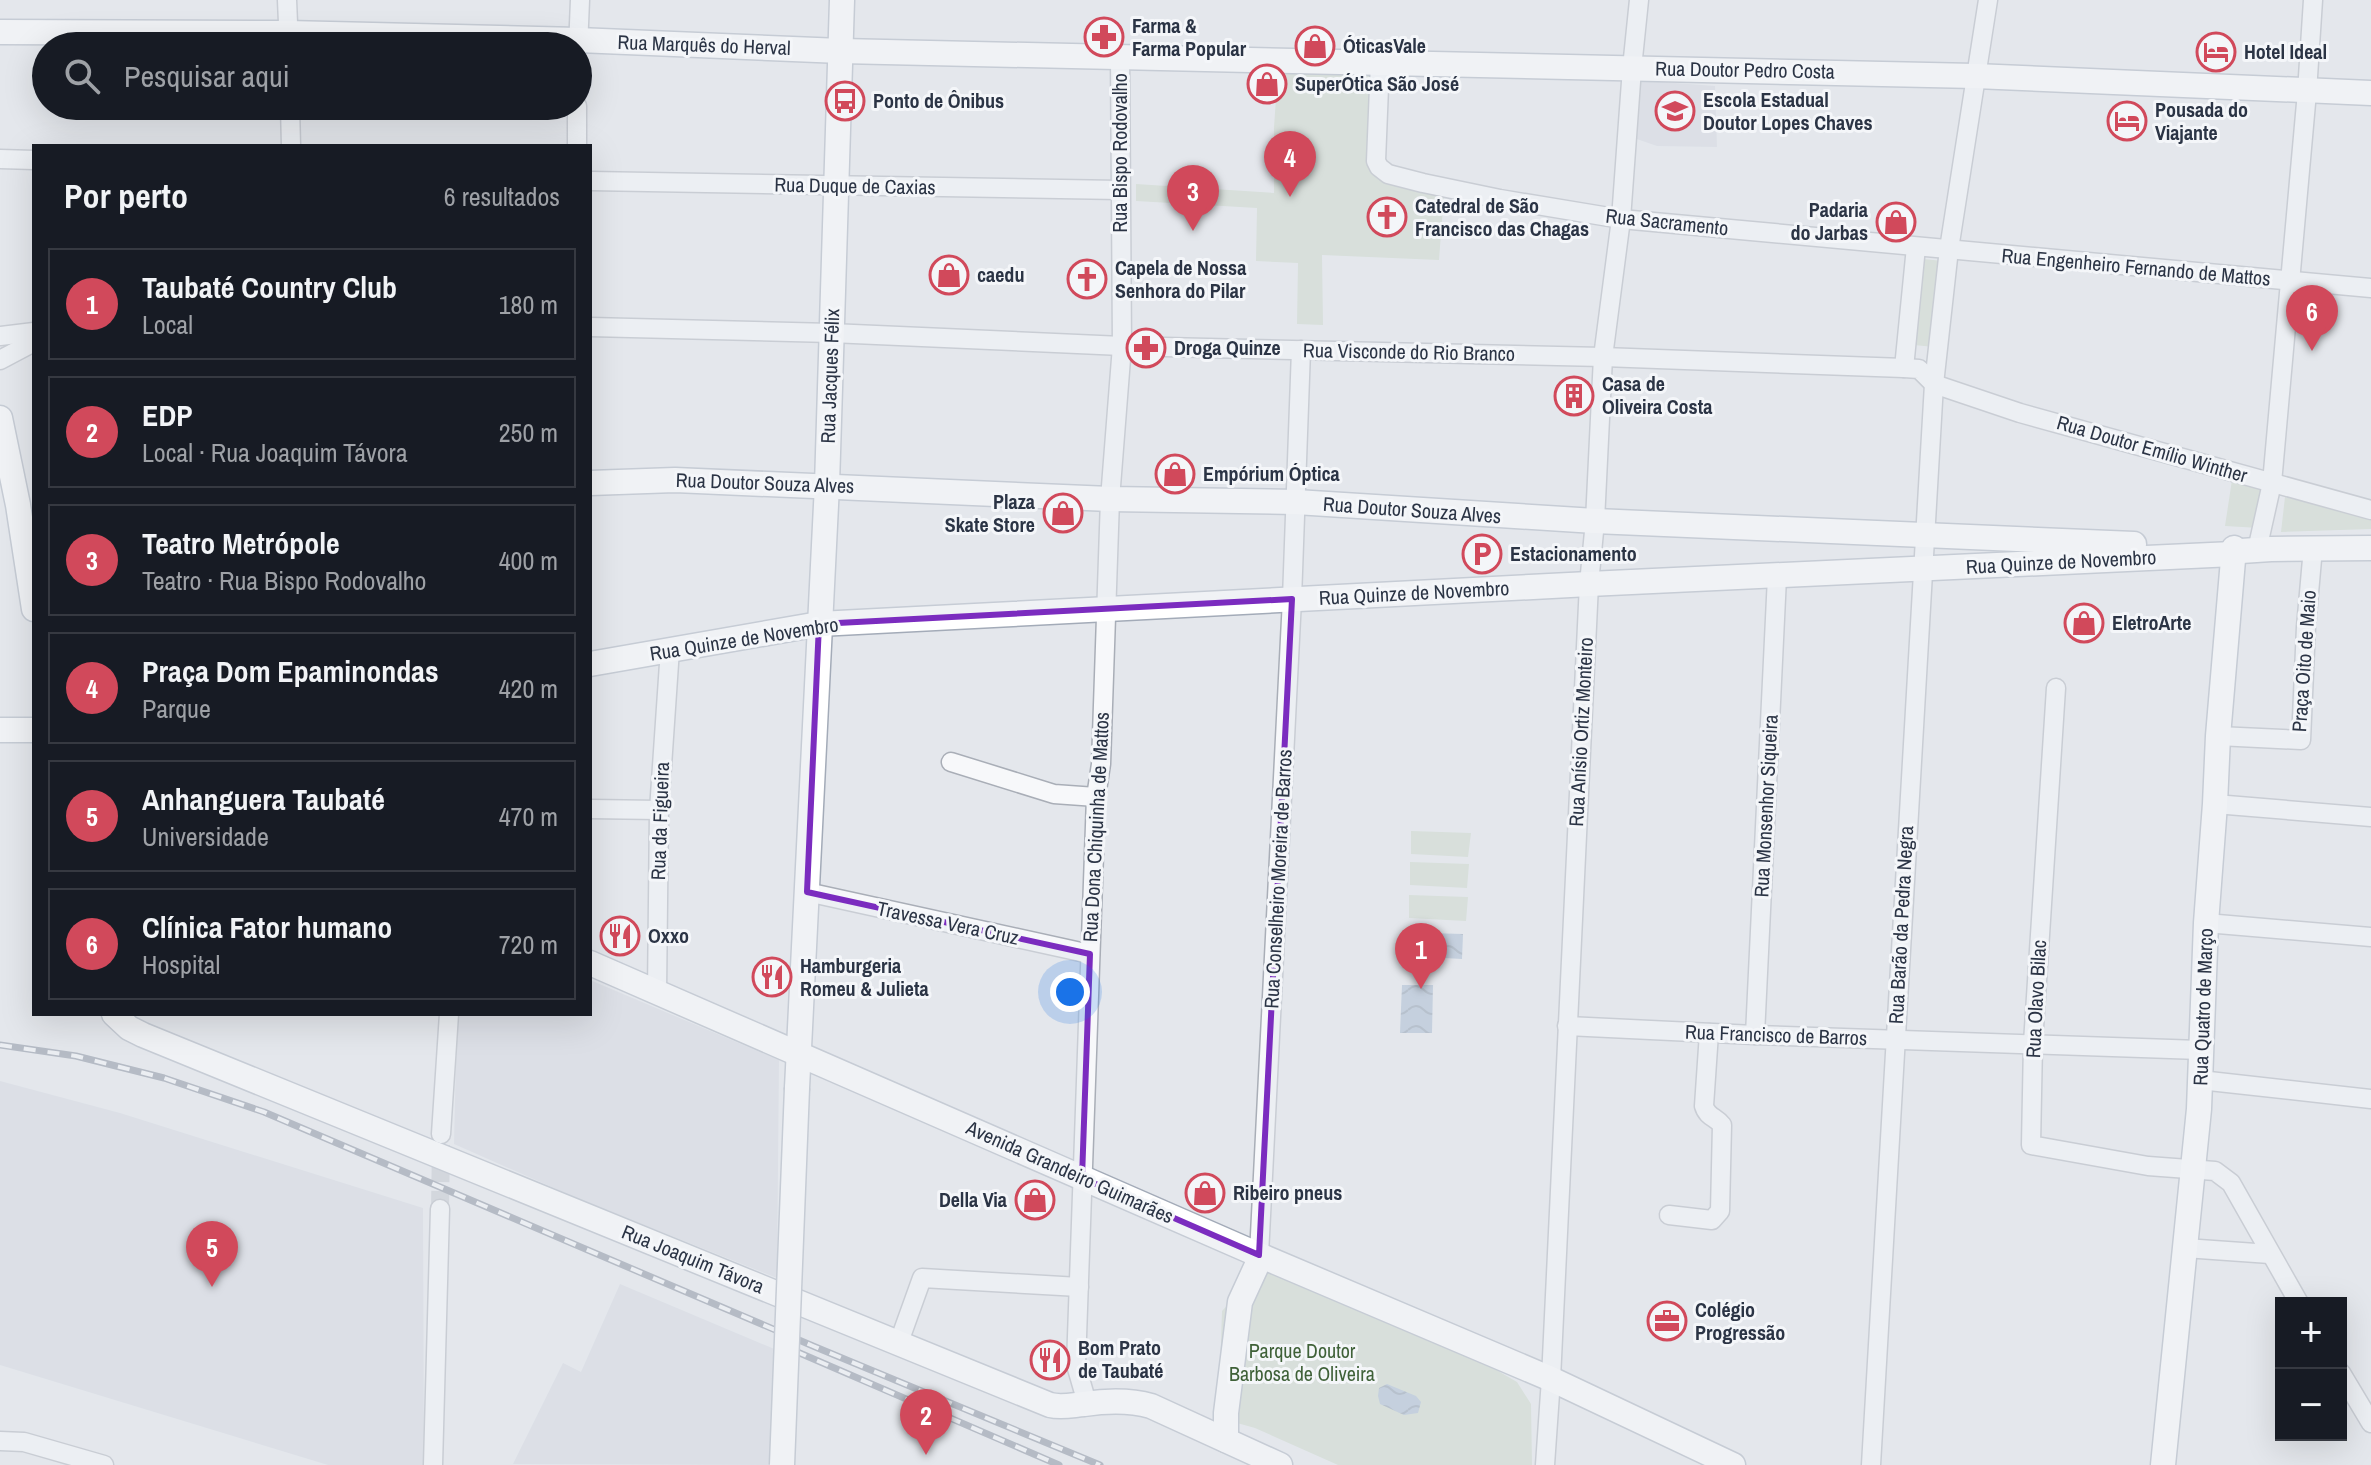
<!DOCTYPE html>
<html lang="pt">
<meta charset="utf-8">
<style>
:root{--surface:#171b24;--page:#20242c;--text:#f1f3f6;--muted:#9ea1a6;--line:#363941;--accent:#d1495b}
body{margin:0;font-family:"Archivo Narrow",sans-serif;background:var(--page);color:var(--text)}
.controls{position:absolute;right:24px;bottom:24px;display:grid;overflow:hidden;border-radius:0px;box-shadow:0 8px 32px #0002}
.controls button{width:72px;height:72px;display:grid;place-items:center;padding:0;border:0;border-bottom:2px solid var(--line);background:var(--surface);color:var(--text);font:40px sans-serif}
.you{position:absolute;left:1070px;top:992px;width:28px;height:28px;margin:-20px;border:6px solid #fff;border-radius:50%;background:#1a73e8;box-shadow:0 0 0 12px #1a73e833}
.badge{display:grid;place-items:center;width:52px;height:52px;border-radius:50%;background:var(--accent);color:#fff;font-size:26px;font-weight:700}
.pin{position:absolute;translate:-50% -66px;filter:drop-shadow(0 2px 4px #0008)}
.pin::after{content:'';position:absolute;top:42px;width:28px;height:24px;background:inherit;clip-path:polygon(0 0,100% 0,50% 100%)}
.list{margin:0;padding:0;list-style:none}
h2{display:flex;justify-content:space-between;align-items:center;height:104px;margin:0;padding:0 32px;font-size:34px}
h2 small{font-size:26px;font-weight:400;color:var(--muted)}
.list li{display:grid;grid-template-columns:52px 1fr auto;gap:24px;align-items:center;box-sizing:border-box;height:112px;margin:0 16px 16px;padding:0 16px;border:2px solid var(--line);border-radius:0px}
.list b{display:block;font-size:30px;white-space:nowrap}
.list p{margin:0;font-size:26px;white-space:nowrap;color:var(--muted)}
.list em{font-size:26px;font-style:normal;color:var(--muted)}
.icon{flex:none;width:44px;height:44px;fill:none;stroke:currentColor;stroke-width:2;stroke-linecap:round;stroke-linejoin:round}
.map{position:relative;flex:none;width:2371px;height:1465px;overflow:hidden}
.search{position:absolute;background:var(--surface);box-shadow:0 8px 32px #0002;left:32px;top:32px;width:560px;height:88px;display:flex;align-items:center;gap:20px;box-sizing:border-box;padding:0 28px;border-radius:44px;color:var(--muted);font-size:30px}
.panel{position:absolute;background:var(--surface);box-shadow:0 8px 32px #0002;left:32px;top:144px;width:560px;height:872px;border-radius:0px}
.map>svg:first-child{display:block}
</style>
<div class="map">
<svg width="2371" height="1465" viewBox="0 0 2371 1465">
<defs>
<pattern id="water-waves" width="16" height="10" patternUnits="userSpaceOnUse" patternTransform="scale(2)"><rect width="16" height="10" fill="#9fb4cc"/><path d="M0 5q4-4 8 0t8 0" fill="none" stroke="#8293a7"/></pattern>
</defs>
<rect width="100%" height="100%" fill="#e4e7ec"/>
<g fill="#d2d6de">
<polygon points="1636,80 1715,86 1717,147 1657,146 1631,137"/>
<polygon points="590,980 779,1060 777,1278 579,1199 454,1144 457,1014 590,1014"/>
<polygon points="0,1081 120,1113 423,1208 424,1465 328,1465 0,1365"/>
<polygon points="620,1284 779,1351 776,1465 513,1464 563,1363 581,1372"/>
</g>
<g fill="#c9d6c5">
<polygon points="1278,70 1376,72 1381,178 1444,194 1439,260 1322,255 1323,325 1297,324 1298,263 1256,261 1257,208 1136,201 1136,184 1274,193 1274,127"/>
<polygon points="1923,259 1943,261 1934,347 1914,345"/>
<polygon points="2232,480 2267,489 2259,528 2225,526"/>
<polygon points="2285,497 2371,519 2371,529 2281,532"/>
<polygon points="1411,831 1471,833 1468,857 1411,854"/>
<polygon points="1410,862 1469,864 1467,888 1410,885"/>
<polygon points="1409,895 1468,897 1466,921 1409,918"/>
<polygon points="1264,1266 1479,1360 1517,1382 1531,1404 1532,1465 1338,1465 1255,1428 1230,1421 1217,1384 1220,1372 1222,1311"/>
</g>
<g fill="url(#water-waves)">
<polygon points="1428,933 1463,934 1462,959 1427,957"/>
<polygon points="1402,985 1433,985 1432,1033 1400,1033"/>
<polygon points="1387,1384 1416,1396 1421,1402 1418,1413 1404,1415 1380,1404 1378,1396 1379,1388"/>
</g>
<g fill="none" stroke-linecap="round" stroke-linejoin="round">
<polyline stroke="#bfc3cb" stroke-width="18" stroke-dasharray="18 9" stroke-linecap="butt" points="440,1209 441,1145"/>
<g stroke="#a9aeb7" stroke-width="21">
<g id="minor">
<polyline points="287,0 289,46"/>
<polyline points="578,48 580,0"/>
<polyline points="1380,63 1376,161 1379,167 1388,174 1423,183 1500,199 1621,219 2371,288"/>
<polyline points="290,106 291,146"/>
<polyline points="577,146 577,106"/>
<polyline points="0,159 34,160"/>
<polyline points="590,181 1120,190"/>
<polyline points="590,327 831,333 1122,346 1603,357 1904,368 1919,369 1934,384"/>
<polyline points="0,336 34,332"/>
<polyline points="0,360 34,342"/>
<polyline points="1904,368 1916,247"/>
<polyline points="1934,384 2020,413 2371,510"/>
<polyline points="2257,550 2272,483 2307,92 2313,0"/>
<polyline points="2056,688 2033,1043 2031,1145 2148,1166 2215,1171 2231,1183 2299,1303"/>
<polyline points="2218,736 2301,740 2306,627 2313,548"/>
<polyline points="951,762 1054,794 1096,797"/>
<polyline points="2215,804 2371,817"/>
<polyline points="590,809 659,810"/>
<polyline points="807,892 1090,954"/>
<polyline points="2206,923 2371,937"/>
<polyline points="657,993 659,810 670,649"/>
<polyline points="1567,1026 1755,1035 2200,1050"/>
<polyline points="1755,1035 1777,577"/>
<polyline points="2200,1080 2371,1099"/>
<polyline points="441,1134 449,1014"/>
<path d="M1669,1215L1712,1220L1720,1211L1722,1125C1716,1117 1707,1117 1704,1106L1709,1033"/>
<polyline points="2185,1248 2270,1254"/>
<polyline points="1259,1255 1292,599 1301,350"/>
<polyline points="899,1342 922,1278 1079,1287"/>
<polyline points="2341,1373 2371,1423"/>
<polyline points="1087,1403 1076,1365 1096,797 1101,764 1110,499 1122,346 1120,56"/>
<polyline points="0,1441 24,1442 104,1465"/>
<polyline points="433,1465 440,1209"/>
<polyline points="1545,1465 1551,1379 1589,584 1595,521 1603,357 1621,219 1632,68 1639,0"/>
<polyline points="1871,1465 1934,384 1949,249 1988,0"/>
</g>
</g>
<g stroke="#a3abb8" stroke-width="27">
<g id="major">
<polyline points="0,32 288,33 578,40 841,51 1975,76 2371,93"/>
<polyline points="0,418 18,505 34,609"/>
<polyline points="590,483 675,480 1110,499 1296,502 1595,521 2134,544"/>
<polyline points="590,664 819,624 1589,584 2233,554 2241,551 2271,549 2371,548"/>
<polyline points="0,730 34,730"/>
<polyline points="590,963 1259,1255 1551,1379 1733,1465"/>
<path d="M114,1014L129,1028L143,1035L1050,1405C1062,1408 1072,1405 1084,1404C1105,1401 1130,1400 1151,1406L1280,1465"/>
<polyline points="797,1088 827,485 842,0"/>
<polyline points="1226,1440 1226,1413 1240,1302 1257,1265 1259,1255"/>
<polyline points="2163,1465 2199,1109 2206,923 2215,804 2218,736 2234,548"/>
</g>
</g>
<use href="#minor" stroke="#f7f8fa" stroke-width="18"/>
<use href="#major" stroke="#fff" stroke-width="24"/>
<g stroke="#7d8696" stroke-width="7">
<g id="rail">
<polyline points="0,1045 76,1056 164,1078 264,1112 813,1346 1100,1465"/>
<polyline points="795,1351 1059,1465"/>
</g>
</g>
<use href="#rail" stroke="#f4f6f9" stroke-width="4" stroke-dasharray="12" stroke-linecap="butt"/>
<g stroke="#a3abb8" stroke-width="27" stroke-linecap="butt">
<polyline id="major-bridge" points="782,1465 797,1088"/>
</g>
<use href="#major-bridge" stroke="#fff" stroke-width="24"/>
</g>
<path d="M0 0H2371V1465H0ZM1292,599L1259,1255L1082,1178L1090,954L807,892L819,624Z" fill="#e4e7ec" fill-opacity=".55" fill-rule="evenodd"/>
<path fill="none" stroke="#7b2cbf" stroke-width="6" stroke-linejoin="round" d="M1292,599L1259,1255L1082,1178L1090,954L807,892L819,624Z"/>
<defs>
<g id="pharmacy-ring" transform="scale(2)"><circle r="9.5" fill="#f4f6f9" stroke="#d1495b" stroke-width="1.5"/><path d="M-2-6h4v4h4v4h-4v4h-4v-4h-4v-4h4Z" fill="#d1495b"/></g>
<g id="shop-ring" transform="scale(2)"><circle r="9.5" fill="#f4f6f9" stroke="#d1495b" stroke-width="1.5"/><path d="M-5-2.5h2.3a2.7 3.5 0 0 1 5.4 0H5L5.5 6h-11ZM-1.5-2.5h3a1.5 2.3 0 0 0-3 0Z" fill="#d1495b"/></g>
<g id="hotel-ring" transform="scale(2)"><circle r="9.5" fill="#f4f6f9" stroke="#d1495b" stroke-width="1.5"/><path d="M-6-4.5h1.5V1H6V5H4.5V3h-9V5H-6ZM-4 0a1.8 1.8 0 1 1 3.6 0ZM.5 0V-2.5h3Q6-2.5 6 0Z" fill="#d1495b"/></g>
<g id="bus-ring" transform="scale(2)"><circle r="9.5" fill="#f4f6f9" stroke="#d1495b" stroke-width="1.5"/><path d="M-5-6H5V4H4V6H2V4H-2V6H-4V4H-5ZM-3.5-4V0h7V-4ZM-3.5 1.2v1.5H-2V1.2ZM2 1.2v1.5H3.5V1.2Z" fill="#d1495b"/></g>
<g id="school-ring" transform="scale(2)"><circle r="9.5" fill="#f4f6f9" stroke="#d1495b" stroke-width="1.5"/><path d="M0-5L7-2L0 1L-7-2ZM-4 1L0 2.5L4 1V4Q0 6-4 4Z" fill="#d1495b"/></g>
<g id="church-ring" transform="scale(2)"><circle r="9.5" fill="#f4f6f9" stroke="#d1495b" stroke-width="1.5"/><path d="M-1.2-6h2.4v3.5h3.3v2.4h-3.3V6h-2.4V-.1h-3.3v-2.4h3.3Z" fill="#d1495b"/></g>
<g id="building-ring" transform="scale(2)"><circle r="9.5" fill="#f4f6f9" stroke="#d1495b" stroke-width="1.5"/><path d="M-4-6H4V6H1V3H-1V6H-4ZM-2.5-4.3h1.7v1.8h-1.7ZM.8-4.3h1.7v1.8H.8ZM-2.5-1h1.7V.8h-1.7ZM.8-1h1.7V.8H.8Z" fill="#d1495b"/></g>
<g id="parking-ring" transform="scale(2)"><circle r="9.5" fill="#f4f6f9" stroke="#d1495b" stroke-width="1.5"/><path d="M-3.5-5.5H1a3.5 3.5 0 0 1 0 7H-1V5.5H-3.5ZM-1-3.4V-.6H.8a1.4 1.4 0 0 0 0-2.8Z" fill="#d1495b"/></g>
<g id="restaurant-ring" transform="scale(2)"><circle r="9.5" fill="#f4f6f9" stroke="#d1495b" stroke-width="1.5"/><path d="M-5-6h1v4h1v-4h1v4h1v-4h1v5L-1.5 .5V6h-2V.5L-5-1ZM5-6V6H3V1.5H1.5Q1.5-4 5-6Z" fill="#d1495b"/></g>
<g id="office-ring" transform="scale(2)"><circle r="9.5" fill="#f4f6f9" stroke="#d1495b" stroke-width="1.5"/><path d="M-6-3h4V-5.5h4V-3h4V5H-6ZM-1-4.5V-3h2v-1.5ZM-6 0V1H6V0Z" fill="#d1495b"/></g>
</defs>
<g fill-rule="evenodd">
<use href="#pharmacy-ring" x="1104" y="37"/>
<use href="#shop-ring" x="1315" y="46"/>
<use href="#hotel-ring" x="2216" y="52"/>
<use href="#shop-ring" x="1267" y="84"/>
<use href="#bus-ring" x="845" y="101"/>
<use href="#school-ring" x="1675" y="111"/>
<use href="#hotel-ring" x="2127" y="121"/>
<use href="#church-ring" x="1387" y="217"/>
<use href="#shop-ring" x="1896" y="222"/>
<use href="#shop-ring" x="949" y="275"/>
<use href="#church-ring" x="1087" y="279"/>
<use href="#pharmacy-ring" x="1146" y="348"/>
<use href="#building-ring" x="1574" y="396"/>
<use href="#shop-ring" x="1175" y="474"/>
<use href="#shop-ring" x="1063" y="513"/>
<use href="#parking-ring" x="1482" y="554"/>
<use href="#shop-ring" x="2084" y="623"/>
<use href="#restaurant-ring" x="620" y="936"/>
<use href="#restaurant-ring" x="772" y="977"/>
<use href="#shop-ring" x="1205" y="1193"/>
<use href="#shop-ring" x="1035" y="1200"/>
<use href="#office-ring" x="1667" y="1321"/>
<use href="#restaurant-ring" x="1050" y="1360"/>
</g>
<g text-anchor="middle" stroke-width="6" stroke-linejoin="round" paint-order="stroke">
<g font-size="20" font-weight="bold" fill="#2b3445" stroke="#f4f6f9" text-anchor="start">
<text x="1132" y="33">Farma &amp;<tspan x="1132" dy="23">Farma Popular</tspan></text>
<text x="1343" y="53">ÓticasVale</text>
<text x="2244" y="59">Hotel Ideal</text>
<text x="1295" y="91">SuperÓtica São José</text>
<text x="1703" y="107">Escola Estadual<tspan x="1703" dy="23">Doutor Lopes Chaves</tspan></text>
<text x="873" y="108">Ponto de Ônibus</text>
<text x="2155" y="117">Pousada do<tspan x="2155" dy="23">Viajante</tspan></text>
<text x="1415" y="213">Catedral de São<tspan x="1415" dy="23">Francisco das Chagas</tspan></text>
<text x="1868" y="217" text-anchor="end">Padaria<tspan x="1868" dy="23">do Jarbas</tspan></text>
<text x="1115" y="275">Capela de Nossa<tspan x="1115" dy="23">Senhora do Pilar</tspan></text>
<text x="977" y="282">caedu</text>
<text x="1174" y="355">Droga Quinze</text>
<text x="1602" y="391">Casa de<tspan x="1602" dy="23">Oliveira Costa</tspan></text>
<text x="1203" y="481">Empórium Óptica</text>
<text x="1035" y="509" text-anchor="end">Plaza<tspan x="1035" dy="23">Skate Store</tspan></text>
<text x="1510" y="561">Estacionamento</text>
<text x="2112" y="630">EletroArte</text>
<text x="648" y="943">Oxxo</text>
<text x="800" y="973">Hamburgeria<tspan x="800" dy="23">Romeu &amp; Julieta</tspan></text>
<text x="1233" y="1200">Ribeiro pneus</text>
<text x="1007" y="1207" text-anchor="end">Della Via</text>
<text x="1695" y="1317">Colégio<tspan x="1695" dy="23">Progressão</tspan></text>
<text x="1078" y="1355">Bom Prato<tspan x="1078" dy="23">de Taubaté</tspan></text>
</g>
<g font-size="20" fill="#2b3445" stroke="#f4f6f9">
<text transform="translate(704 45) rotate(2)" y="7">Rua Marquês do Herval</text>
<text transform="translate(1745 70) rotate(1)" y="7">Rua Doutor Pedro Costa</text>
<text transform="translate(1120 153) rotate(-90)" y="7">Rua Bispo Rodovalho</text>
<text transform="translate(855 186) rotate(1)" y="7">Rua Duque de Caxias</text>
<text transform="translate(1667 222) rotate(6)" y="7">Rua Sacramento</text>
<text transform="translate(2136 267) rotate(5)" y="7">Rua Engenheiro Fernando de Mattos</text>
<text transform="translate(1409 352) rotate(1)" y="7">Rua Visconde do Rio Branco</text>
<text transform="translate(830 376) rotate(-88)" y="7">Rua Jacques Félix</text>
<text transform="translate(2152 449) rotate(16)" y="7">Rua Doutor Emílio Winther</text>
<text transform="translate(765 483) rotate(2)" y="7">Rua Doutor Souza Alves</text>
<text transform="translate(1412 510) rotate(4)" y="7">Rua Doutor Souza Alves</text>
<text transform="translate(2061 562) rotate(-3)" y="7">Rua Quinze de Novembro</text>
<text transform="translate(1414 593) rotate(-3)" y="7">Rua Quinze de Novembro</text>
<text transform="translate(744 639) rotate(-9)" y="7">Rua Quinze de Novembro</text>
<text transform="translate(2304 661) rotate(-86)" y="7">Praça Oito de Maio</text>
<text transform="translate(1581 732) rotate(-87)" y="7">Rua Anísio Ortiz Monteiro</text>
<text transform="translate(1766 806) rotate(-87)" y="7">Rua Monsenhor Siqueira</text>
<text transform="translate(660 821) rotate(-88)" y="7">Rua da Figueira</text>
<text transform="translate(1096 827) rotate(-87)" y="7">Rua Dona Chiquinha de Mattos</text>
<text transform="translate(1278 879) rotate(-87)" y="7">Rua Conselheiro Moreira de Barros</text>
<text transform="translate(948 923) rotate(12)" y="7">Travessa Vera Cruz</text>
<text transform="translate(1901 925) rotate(-87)" y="7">Rua Barão da Pedra Negra</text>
<text transform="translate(2036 999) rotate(-87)" y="7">Rua Olavo Bilac</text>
<text transform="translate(2203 1007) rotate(-88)" y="7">Rua Quatro de Março</text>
<text transform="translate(1776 1035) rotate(2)" y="7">Rua Francisco de Barros</text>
<text transform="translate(1070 1172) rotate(24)" y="7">Avenida Grandeiro Guimarães</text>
<text transform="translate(693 1259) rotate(22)" y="7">Rua Joaquim Távora</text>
</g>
<g font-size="20" fill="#3f6138" stroke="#f4f6f9">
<text x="1302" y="1358">Parque Doutor<tspan x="1302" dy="23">Barbosa de Oliveira</tspan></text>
</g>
</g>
</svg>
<div class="controls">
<button>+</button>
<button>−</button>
</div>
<div class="you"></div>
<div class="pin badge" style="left:1421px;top:989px">1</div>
<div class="pin badge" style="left:926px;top:1455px">2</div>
<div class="pin badge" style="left:1193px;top:231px">3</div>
<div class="pin badge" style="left:1290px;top:197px">4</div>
<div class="pin badge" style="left:212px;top:1287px">5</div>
<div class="pin badge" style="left:2312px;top:351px">6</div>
<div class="search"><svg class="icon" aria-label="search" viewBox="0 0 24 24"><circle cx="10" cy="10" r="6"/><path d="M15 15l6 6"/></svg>Pesquisar aqui</div>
<section class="panel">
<h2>Por perto<small>6 resultados</small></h2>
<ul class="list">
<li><span class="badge">1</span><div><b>Taubaté Country Club</b><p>Local</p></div><em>180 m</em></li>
<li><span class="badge">2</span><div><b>EDP</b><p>Local · Rua Joaquim Távora</p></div><em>250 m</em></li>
<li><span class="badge">3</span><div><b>Teatro Metrópole</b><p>Teatro · Rua Bispo Rodovalho</p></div><em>400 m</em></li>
<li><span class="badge">4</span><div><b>Praça Dom Epaminondas</b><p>Parque</p></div><em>420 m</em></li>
<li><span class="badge">5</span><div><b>Anhanguera Taubaté</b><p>Universidade</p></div><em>470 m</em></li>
<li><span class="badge">6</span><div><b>Clínica Fator humano</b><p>Hospital</p></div><em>720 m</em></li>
</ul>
</section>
</div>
